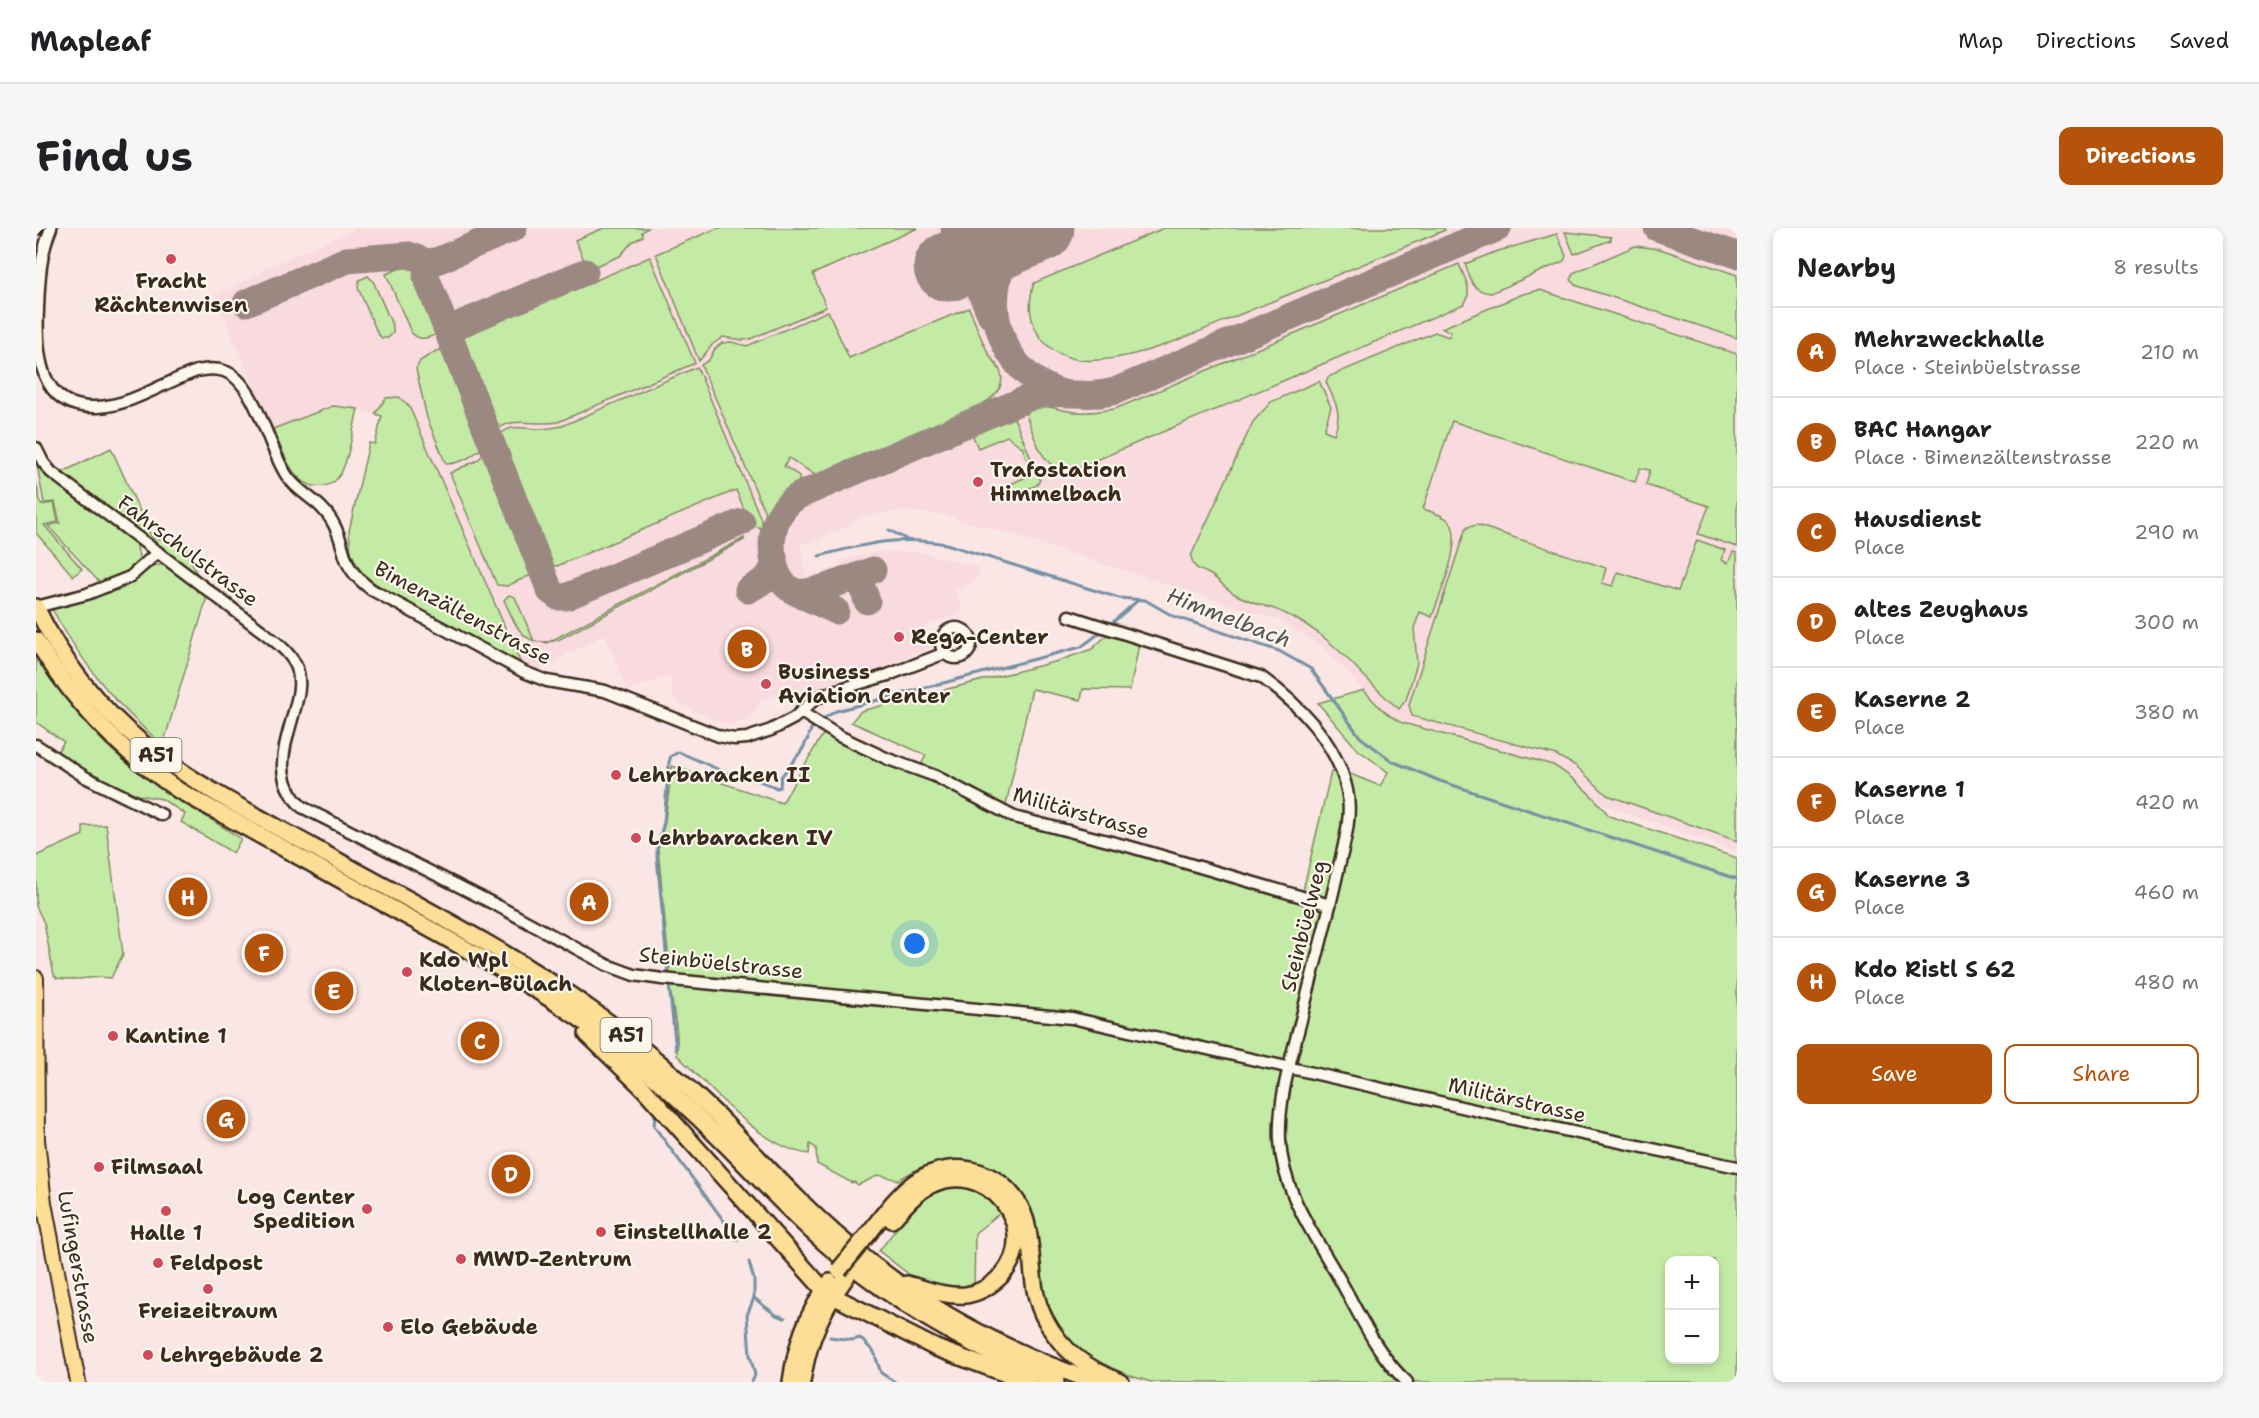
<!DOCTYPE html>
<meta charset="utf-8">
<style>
:root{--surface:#fff;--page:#f6f6f6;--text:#202124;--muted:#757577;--line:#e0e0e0;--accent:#b45309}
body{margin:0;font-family:"Shantell Sans",sans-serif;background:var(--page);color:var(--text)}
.controls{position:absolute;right:18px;bottom:18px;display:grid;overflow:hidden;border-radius:12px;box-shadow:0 3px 9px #0003}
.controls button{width:54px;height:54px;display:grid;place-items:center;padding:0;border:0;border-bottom:2px solid var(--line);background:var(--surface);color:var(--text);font:30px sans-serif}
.you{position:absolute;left:879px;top:716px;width:21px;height:21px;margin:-15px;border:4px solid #fff;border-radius:50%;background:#1a73e8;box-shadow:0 0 0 9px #1a73e833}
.badge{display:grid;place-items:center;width:39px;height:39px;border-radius:50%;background:var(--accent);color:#fff;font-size:20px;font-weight:700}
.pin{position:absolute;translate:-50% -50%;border:3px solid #fff;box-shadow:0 2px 6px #0006}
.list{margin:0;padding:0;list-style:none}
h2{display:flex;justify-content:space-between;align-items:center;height:78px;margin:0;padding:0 24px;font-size:26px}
h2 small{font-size:20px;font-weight:400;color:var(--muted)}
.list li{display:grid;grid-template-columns:39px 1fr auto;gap:18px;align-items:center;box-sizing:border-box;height:90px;padding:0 24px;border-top:2px solid var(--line)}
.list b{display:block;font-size:22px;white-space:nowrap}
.list p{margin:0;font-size:20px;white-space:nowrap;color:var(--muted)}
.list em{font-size:20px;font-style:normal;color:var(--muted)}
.actions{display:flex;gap:12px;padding:18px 24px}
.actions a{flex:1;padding:14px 0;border:2px solid var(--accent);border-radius:12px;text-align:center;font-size:21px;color:var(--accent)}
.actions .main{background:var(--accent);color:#fff}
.map{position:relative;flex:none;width:1701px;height:1154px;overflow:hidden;border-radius:12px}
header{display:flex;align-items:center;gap:36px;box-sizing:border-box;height:84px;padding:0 30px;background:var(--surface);border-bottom:2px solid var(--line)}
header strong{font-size:28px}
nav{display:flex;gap:33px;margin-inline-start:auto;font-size:21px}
.intro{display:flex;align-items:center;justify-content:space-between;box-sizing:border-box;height:144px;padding:0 36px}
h1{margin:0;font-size:42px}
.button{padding:15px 27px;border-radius:12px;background:var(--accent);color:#fff;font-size:21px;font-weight:700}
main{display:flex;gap:36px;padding:0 36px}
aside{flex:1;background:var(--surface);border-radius:12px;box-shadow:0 3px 9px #0003}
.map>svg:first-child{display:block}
</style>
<header>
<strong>Mapleaf</strong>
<nav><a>Map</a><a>Directions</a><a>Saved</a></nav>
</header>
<div class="intro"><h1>Find us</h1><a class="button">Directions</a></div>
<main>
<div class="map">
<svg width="1701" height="1154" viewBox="0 0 1701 1154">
<rect width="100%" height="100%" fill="#fae6e4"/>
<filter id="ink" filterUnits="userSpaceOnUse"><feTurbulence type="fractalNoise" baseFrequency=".0167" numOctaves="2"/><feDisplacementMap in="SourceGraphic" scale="12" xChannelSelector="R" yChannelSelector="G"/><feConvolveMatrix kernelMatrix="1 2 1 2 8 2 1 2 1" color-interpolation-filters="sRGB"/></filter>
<g filter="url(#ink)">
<polygon fill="#f9dadf" points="322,0 1701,0 1701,623 1570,578 1553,567 1534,546 1522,539 1359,490 1345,480 1287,419 1245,393 965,303 903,286 864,283 831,287 814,294 814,297 780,312 764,316 770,348 805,339 804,333 840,324 882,324 944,340 939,354 919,362 927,384 888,398 896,419 839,442 754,472 750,463 724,473 716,490 693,498 642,475 635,464 637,452 630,449 591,463 569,406 500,443 485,436 354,365 329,348 315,324 313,297 333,215 339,216 346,188 322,181 297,178 237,201 179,68 225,45 228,41"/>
<g fill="#c4eba6" stroke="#808a62" stroke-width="1.5" fill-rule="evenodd">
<polygon points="568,0 612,0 606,4 607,8 596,14 584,28 552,41 539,12"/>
<polygon points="682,0 882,0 777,46 790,79 714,111 707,112 687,109 677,116 663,133 620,26"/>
<path d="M1128,0H1408L1409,2C1343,30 1276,57 1210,84C1163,103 1113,128 1063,132C1015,137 983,101 998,55Z"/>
<polygon points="1529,4 1575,9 1575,12 1538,26"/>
<path d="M1521,6L1530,28L1528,33L1455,65C1435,63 1435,52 1429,36L1459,24Z"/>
<polygon points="1599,18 1624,21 1701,47 1701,110 1539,57 1535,52 1537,45"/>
<path d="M614,29L659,135L522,194C499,199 476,186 458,204L425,120V114L429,108Z"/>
<path d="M377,35L406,104C395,108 385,116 375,104L350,46Z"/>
<path d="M1423,36C1428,49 1438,63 1428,76L1037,242C1005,246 999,208 989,184L990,180C1011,175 1013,180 1032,183C1048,186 1063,183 1079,181Z"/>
<polygon points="332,48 337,53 357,99 357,105 352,110 346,110 342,106 322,60 323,52"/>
<path d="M1504,62L1701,126V319L1662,306L1673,278L1610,257L1614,242L1604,240L1599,254L1416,193L1387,281C1395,284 1406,286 1413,293C1429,311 1403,368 1396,389L1384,384L1378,400L1381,435L1370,472L1363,481C1322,447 1300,409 1250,386C1234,378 1214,375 1199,366C1189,361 1183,351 1173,346C1163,341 1157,341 1155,328L1217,194L1235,174L1283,153L1295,179L1288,202L1298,206C1307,184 1299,174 1290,154L1292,149L1399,104L1413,109L1415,104L1406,100L1487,66Z"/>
<path d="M933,80C940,96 945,113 954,128C957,133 962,137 964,143C974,166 940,180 925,188L782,249L753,230L748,238L763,248V257C748,264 739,276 731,289L665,137L673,132L679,121L686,115L695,114L711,118L792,83L813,130Z"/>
<path d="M407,122L412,124L416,129L449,217C437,228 427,235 410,236L391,190L380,141L384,133L400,123Z"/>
<path d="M661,139L727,296L725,300L715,297L700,262L521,338L511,336L507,332L460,211C472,195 484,200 501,201C509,201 517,200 526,198Z"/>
<polygon points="363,169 373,178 485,436 354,365 329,348 322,339 315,324 313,303 333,215 339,216 346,188 339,186 350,170"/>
<path d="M297,178L322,181C317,200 314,228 305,245C301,252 296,257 288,258C258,264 246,221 237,201Z"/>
<polygon points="974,188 979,192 1004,252 1001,257 973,269 970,258 997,246 986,219 971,208 942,220 937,208 941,202"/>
<polygon points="75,220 116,310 146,314 161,346 25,245"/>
<polygon points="452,223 496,337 495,347 471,358 461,357 414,245 440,233"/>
<polygon points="1,237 18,253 100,315 104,333 92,345 64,355 12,298 24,295 19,274 8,275"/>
<polygon points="0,254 5,277 18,275 22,294 8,297 46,341 37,348 0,305"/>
<polygon points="1441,297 1570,340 1566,355 1577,358 1582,344 1642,363 1661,312 1689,322 1685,332 1692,335 1697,324 1701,325 1701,613 1571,567 1540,538 1520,527 1376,488 1373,477 1375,470 1429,302 1432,299"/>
<path d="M708,310V312L522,412C486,421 481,399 468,372L473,367L479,369L498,413L511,415Z"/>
<path d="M119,337H130L171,369L127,517C79,477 46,435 16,381L86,361Z"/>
<path d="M1072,406L1103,416L1094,462L1047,461L1045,472L996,461L967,590L983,597L1093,623L1265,671L1295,544L1312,545L1344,558L1352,544L1321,521L1282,475L1328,462C1339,475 1349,486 1364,494L1517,537C1536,548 1560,570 1573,588L1701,630V1154H1115L1062,1138L1023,1107L1004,1067L994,988L995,981L975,954L950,937L917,931L885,939L862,952L843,947L822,957L818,954L816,955L781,936L780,920L774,916L773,926C725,920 675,860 641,827C643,805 637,782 634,759H640L634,745L622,620L629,593L636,538L746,575L787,506L881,545L890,527L815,494L825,483L1022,433L1056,421ZM1634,1032H1678V1132H1634Z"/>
<path d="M0,425C18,453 37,481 60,506C100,550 156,578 205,611L197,625L145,594L149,586L126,571L103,567L60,549L21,524L28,514L0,494Z"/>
<path d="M70,597L87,726L75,750C57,747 40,754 21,750L18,747L8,695L0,678V628L47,607V598Z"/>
<path d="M915,958C941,960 952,961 964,985L939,1005L938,1060H901L879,1051L843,1023L870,988L891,967Z"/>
</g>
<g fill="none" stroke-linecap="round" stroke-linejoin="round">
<g stroke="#7590a3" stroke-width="3">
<polyline points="853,302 870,311"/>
<path d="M783,328C830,316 862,307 910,316L1083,370L1109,372L1137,388L1243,423L1275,441L1324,509L1356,533L1404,553L1701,651"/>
<polyline points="1076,395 1101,373"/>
<polyline points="787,491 800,483 1045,419 1065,404"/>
<polyline points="773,507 776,499"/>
<polyline points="632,745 621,629 621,620 628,594 633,534 635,528 643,524 697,548 724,553 741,560 744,559 745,549 766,522 772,510"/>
<polyline points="633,757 640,822"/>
<polyline points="619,887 618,898 623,905 702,1012"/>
<polyline points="713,1034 718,1052 718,1070 711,1087 714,1127 719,1147 716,1154"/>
<polyline points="718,1070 740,1087 749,1090"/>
<polyline points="794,1109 817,1112 824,1110 838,1124 845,1145 859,1154"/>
</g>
<g stroke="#9a8881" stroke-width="27">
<polyline points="478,0 396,35 391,41 390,49 514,363 522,369 530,369 706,294"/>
<polyline points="918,0 955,88"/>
<polyline points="947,0 977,8 997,3"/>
<path d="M1005,0C998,3 990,6 984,11C971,21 964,39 961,56C953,104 978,151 1027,165"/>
<polyline points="1621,0 1701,27"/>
<polyline points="210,75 311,32 373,27 391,34 400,33"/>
<polyline points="408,93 413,98 420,98 549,44"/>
<path d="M837,342C822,348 774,367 761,364C735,357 732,314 740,294C745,282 753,273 764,267L990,171C1019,159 1049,172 1079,163L1462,0"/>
<path d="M810,351C825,350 827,361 831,373"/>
<path d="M712,362C727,354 739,348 738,329"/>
<polyline points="759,364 800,383"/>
</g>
<polyline stroke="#9a8881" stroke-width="69" points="912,39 1004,0"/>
<g stroke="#3b2a1e" stroke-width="15">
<g id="minor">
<path d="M15,0C4,27 3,53 2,81C0,124 2,182 62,179C97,177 128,154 161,143C170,141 179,140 188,143C220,153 232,221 251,248C263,266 285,273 296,293C314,324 300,335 336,362L488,444L511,453L569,463L683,508L698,511L711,510L735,502L758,490L779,471L798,463L852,447L909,425"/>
<polyline points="0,1 0,0"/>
<path d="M0,220L7,234L15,244L230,406C242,416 255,425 261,440C265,453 263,464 260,476C251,514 233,548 266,579L462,678L571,737L598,747L626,751L1036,790L1504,897L1701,939"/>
<polyline points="0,379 51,366 94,349 122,324"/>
<path d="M1033,388L1225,449C1263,476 1301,515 1311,562C1317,590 1307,619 1301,647C1290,697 1276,746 1264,796C1254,834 1242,873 1244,912C1246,964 1279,1008 1304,1052C1324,1087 1341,1127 1371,1154"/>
<circle cx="920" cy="415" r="15"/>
<polyline points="765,484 803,508 852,531 899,548 978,589 1095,619 1294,677"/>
<polyline points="0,517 49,549 126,587"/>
</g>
</g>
<g stroke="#3b2a1e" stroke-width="18">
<polyline id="major" points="0,750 1,912 8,975 42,1154"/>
</g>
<g stroke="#3b2a1e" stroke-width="20">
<g id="highway">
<path d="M0,379C63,510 157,553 277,619C372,672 471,721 560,785C603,816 644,851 682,888C724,931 764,976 810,1015C884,1077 969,1124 1060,1154"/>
<path d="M0,412C36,473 83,522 142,562C219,604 295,647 372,689C441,727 510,764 573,812C615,845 655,881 692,919C725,952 756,987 791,1017C859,1076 937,1121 1020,1154"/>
<polyline points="551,806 607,860 788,1062 797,1068 811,1048"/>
<path d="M856,992C867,980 878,966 893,958C949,928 1008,999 966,1047C956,1057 944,1065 930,1067C910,1069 890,1061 871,1056"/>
<path d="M833,1005C847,987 861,967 879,954C920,925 976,945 990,993C999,1026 992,1060 1009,1091C1026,1124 1052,1141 1085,1154"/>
<path d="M755,1154C760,1116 771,1085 794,1054"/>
<path d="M766,1154C771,1121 780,1096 797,1068L900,1120L992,1154"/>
</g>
</g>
<use href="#minor" stroke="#fbf7ec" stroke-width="10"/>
<use href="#major" stroke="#fcde96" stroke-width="14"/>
<use href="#highway" stroke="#fcde96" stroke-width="15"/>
<g stroke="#3b2a1e" stroke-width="20" stroke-linecap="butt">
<polyline id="highway-bridge" points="803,1042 833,1005"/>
</g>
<use href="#highway-bridge" stroke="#fcde96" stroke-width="15"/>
</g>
</g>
<g fill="#d1495b" stroke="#fbf7ec" stroke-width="2">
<circle cx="135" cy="31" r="6"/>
<circle cx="942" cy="254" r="6"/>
<circle cx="863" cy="409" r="6"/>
<circle cx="730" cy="456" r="6"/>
<circle cx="580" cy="547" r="6"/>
<circle cx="600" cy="610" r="6"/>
<circle cx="371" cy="744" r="6"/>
<circle cx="77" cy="808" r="6"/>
<circle cx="63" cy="939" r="6"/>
<circle cx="331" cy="981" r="6"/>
<circle cx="130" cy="983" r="6"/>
<circle cx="565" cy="1004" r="6"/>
<circle cx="425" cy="1031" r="6"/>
<circle cx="122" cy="1035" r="6"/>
<circle cx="172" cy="1061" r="6"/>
<circle cx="352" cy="1099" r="6"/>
<circle cx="112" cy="1127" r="6"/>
</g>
<g text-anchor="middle" stroke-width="4.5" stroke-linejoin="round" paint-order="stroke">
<g fill="#fbf7ec" stroke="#75685c" stroke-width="1.5">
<rect x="94.5" y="510" width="51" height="34" rx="4.5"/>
<rect x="564.5" y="790" width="51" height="34" rx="4.5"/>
</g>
<g font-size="20" font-weight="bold" fill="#3b2a1e">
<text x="120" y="534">A51</text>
<text x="590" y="814">A51</text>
</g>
<g font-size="21" font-weight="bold" fill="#3b2a1e" stroke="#fbf7ec" text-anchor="start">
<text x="135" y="60" text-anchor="middle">Fracht<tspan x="135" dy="24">Rächtenwisen</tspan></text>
<text x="954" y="249">Trafostation<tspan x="954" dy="24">Himmelbach</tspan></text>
<text x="875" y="416">Rega-Center</text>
<text x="742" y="451">Business<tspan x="742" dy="24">Aviation Center</tspan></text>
<text x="592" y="554">Lehrbaracken II</text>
<text x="612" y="617">Lehrbaracken IV</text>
<text x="383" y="739">Kdo Wpl<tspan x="383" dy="24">Kloten-Bülach</tspan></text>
<text x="89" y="815">Kantine 1</text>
<text x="75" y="946">Filmsaal</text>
<text x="319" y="976" text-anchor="end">Log Center<tspan x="319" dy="24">Spedition</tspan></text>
<text x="577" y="1011">Einstellhalle 2</text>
<text x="130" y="1012" text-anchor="middle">Halle 1</text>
<text x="437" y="1038">MWD-Zentrum</text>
<text x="134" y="1042">Feldpost</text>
<text x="172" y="1090" text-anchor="middle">Freizeitraum</text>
<text x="364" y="1106">Elo Gebäude</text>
<text x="124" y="1134">Lehrgebäude 2</text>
</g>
<g font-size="21" fill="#3b2a1e" stroke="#fbf7ec">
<text transform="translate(152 323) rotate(37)" y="7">Fahrschulstrasse</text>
<text transform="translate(427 385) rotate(28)" y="7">Bimenzältenstrasse</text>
<text transform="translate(1045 585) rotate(16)" y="7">Militärstrasse</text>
<text transform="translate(1268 698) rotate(-76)" y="7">Steinbüelweg</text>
<text transform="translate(685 735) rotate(6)" y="7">Steinbüelstrasse</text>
<text transform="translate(1481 872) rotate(13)" y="7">Militärstrasse</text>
<text transform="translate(42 1039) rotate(80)" y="7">Lufingerstrasse</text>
</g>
<g font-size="22" font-style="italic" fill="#535455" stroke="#fbf7ec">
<text transform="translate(1193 389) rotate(21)" y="8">Himmelbach</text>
</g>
</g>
</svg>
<div class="controls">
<button>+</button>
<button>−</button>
</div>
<div class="you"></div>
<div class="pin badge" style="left:553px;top:674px">A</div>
<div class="pin badge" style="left:711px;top:421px">B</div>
<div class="pin badge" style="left:444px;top:813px">C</div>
<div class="pin badge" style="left:475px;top:946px">D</div>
<div class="pin badge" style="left:298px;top:763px">E</div>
<div class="pin badge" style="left:228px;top:725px">F</div>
<div class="pin badge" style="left:190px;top:891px">G</div>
<div class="pin badge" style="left:152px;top:669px">H</div>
</div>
<aside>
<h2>Nearby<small>8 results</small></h2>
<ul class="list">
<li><span class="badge">A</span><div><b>Mehrzweckhalle</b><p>Place · Steinbüelstrasse</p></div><em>210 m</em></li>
<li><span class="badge">B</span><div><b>BAC Hangar</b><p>Place · Bimenzältenstrasse</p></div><em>220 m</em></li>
<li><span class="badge">C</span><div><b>Hausdienst</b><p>Place</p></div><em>290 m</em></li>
<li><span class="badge">D</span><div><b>altes Zeughaus</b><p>Place</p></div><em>300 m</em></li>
<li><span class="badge">E</span><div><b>Kaserne 2</b><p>Place</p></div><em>380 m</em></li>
<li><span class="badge">F</span><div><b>Kaserne 1</b><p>Place</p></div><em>420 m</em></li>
<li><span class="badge">G</span><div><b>Kaserne 3</b><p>Place</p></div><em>460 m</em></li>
<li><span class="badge">H</span><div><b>Kdo Ristl S 62</b><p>Place</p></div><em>480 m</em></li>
</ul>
<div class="actions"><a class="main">Save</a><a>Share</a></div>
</aside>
</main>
